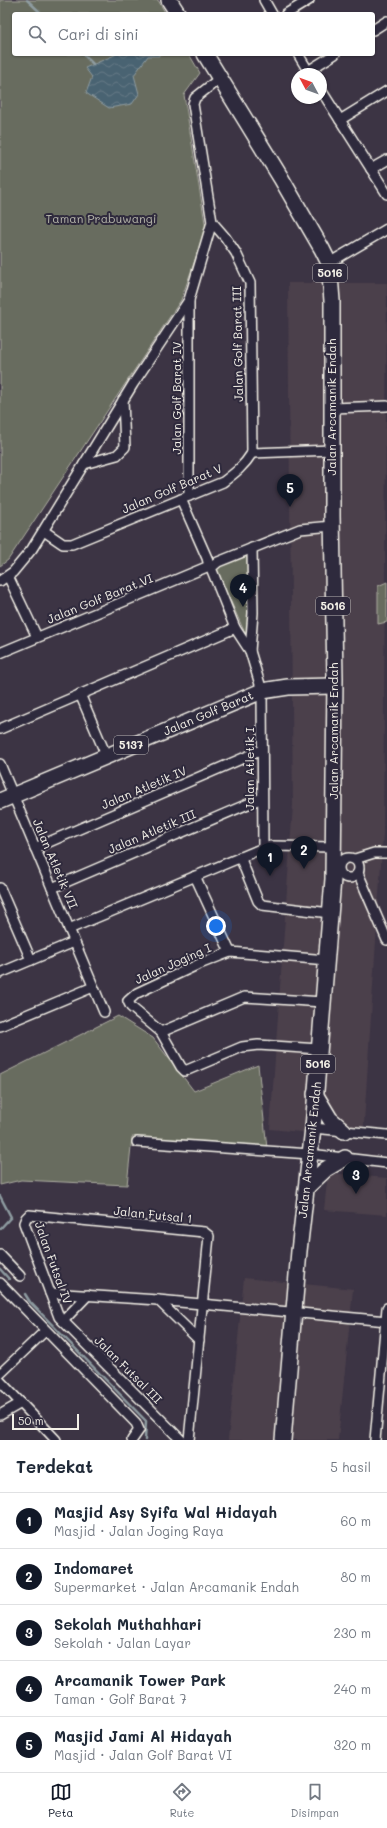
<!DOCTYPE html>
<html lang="id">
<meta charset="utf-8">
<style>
:root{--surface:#fff;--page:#f2f2f3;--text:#1f2937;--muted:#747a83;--line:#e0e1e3;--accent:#111827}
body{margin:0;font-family:Mali,sans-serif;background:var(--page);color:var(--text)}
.compass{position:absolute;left:291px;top:68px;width:36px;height:36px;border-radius:50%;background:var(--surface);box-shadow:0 1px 3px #0004;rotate:311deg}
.scale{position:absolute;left:12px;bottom:10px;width:67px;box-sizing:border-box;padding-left:4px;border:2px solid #f4f1e8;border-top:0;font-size:11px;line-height:14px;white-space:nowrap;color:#f4f1e8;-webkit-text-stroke:3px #2f2a3d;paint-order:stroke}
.you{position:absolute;left:216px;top:926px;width:14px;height:14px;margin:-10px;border:3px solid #fff;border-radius:50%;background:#1a73e8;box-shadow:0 0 0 6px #1a73e833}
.badge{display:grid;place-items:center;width:26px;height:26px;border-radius:50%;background:var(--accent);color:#fff;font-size:13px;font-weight:700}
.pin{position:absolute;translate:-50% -33px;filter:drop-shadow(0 1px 2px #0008)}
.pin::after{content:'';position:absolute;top:21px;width:14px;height:12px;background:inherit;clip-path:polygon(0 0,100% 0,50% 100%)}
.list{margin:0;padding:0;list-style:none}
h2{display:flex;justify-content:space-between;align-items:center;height:52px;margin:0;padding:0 16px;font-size:17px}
h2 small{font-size:13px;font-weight:400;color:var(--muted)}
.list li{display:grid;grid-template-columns:26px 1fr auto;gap:12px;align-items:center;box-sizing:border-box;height:56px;padding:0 16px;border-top:1px solid var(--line)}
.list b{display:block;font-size:15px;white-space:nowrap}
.list p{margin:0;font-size:13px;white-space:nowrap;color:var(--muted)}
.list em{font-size:13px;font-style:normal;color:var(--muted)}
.icon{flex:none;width:22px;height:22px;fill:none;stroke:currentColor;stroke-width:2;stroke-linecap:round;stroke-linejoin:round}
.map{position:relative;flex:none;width:387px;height:1440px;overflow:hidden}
.search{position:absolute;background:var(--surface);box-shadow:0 1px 3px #0004;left:12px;right:12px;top:12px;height:44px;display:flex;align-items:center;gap:10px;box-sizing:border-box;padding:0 14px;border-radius:4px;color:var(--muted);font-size:15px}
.sheet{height:332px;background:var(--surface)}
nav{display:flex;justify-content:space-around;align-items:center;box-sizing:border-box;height:56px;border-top:1px solid var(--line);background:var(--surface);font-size:11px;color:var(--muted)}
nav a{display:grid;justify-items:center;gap:2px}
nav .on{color:var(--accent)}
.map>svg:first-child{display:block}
</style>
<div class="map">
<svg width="387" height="1440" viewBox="0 0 387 1440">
<defs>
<pattern id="water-waves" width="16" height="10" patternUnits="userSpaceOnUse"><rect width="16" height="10" fill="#4a6372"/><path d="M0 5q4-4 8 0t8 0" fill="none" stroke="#657a86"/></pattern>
</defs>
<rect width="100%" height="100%" fill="#3c3444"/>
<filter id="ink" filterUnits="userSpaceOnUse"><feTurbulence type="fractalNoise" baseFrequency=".025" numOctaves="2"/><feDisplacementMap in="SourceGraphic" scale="8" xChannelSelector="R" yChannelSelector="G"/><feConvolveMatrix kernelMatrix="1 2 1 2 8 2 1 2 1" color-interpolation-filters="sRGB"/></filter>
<g filter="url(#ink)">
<g fill="#4c404c">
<polygon points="288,283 387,283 383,833 363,1138 270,1129 293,805"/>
<polygon points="328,1173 387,1178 387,1215 324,1210"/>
<polygon points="244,1278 353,1289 338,1440 228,1440"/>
</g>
<g fill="#686c5e" stroke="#aeaea3">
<polygon points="0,0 158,0 166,14 14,14 14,54 189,54 200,73 184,95 206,229 181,300 8,560 0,566"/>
<polygon points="255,544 253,651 214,564"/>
<polygon points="387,582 387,622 378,624 378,586"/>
<polygon points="118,1016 153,1038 194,1091 258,1065 267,1148 132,1137 127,1185 21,1180 0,1185 0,1075"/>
</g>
<polygon fill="url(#water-waves)" stroke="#8e9ca1" points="117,54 159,54 159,56 148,56 134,75 139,94 132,104 109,108 86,93 92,77 85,68"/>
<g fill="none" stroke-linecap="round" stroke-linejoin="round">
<g stroke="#8e9ca1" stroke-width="2.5">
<polyline points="27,0 42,14"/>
<polyline points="83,54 93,64"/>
<polyline points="0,1196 11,1217 0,1229"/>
<polyline points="0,1269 9,1279"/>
<polyline points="25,1294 30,1302 146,1421 145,1440"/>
</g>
<g stroke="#f4f1e8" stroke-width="12">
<g id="minor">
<polyline points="264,0 272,14"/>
<polyline points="286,14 309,0"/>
<polyline points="373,30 387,21"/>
<polyline points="298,54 310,74"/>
<polyline points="308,71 335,54"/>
<polyline points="321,90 387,194"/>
<polyline points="340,120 387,91"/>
<polyline points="371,169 387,160"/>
<polyline points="212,222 225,237 236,253 250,283 252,453"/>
<polyline points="329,263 387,229"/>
<polyline points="189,301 189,496"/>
<polyline points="332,408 387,406"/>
<polyline points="252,453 332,450"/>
<polyline points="84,464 117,455 125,447 123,400"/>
<polyline points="181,499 207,558 209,566"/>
<path d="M44,531L63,544H72L223,482C235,473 244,466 252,453"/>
<polyline points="8,576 37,637"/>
<polyline points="0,581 13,572 32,549 133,384 189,300 212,222 193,104 195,98 220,78"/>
<polyline points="250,651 253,613 252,548"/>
<polyline points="0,653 209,566"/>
<polyline points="80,694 106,755"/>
<polyline points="0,729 235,628"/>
<polyline points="0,764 104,1012"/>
<polyline points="35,848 262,750"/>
<polyline points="263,848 262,691 250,651 235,628 211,568 218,562 300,529 332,526"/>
<polyline points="240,857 258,901 262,905 330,913"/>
<circle cx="349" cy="868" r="10"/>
<polyline points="355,859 374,853 387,853"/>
<polyline points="358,873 387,940"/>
<polyline points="195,876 230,952"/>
<polyline points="0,888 31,960"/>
<polyline points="52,888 262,798"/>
<polyline points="69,929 263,848 272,846 334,847"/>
<polyline points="0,973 74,942"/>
<polyline points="0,1026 93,987"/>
<polyline points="161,1032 244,997 323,1002"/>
<polyline points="319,1049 258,1045 242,1047 185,1071 181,1067 161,1032 131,1007 128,1001 137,993 197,965 230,952 327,960"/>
<polyline points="313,1128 387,1135"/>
<polyline points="137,1142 310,1154 387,1163"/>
<polyline points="0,1255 20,1276"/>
<polyline points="0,1283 136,1423 139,1430 132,1440"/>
<polyline points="50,1293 158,1300 387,1321"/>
<polyline points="158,1300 199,1340"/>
<polyline points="63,1321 88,1295"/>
<polyline points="0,1374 45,1331"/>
<polyline points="0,1381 56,1440"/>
<polyline points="0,1415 21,1403"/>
<polyline points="181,1440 59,1317 24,1223 26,1218 29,1215 204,1232 209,1236 189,1440"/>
<polyline points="375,1440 387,1308"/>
</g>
</g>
<g stroke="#f4f1e8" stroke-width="18">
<g id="primary">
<polyline points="169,0 178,14"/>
<polyline points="205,54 281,178 322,249 329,263 332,301 332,516 335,678 333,879 313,1128 299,1251 283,1440"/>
<path id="s1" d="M0,801L262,691L288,687L334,686"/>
<polyline points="315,1094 330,1119 344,1131"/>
<polyline points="308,1186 326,1169 345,1158"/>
</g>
</g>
<use href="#minor" stroke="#2f2a3d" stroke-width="9"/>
<use href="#primary" stroke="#2f2a3d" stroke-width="15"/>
</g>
</g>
<g text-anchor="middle" stroke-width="4" stroke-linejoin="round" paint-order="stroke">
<g fill="#2f2a3d" stroke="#b9b5b5" stroke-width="1">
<rect x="313" y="264" width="34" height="18" rx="3"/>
<rect x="316" y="597" width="34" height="18" rx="3"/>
<rect x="114" y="736" width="34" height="18" rx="3"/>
<rect x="301" y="1055" width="34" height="18" rx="3"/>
</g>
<g font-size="11" font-weight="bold" fill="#f4f1e8">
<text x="330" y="277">5016</text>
<text x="333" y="610">5016</text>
<text x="131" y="749">5137</text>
<text x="318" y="1068">5016</text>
</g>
<g font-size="12" fill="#b5b5aa" stroke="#2f2a3d">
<text x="101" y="223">Taman Prabuwangi</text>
</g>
<g font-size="12" fill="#f4f1e8" stroke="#2f2a3d">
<text transform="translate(238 344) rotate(-91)" y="4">Jalan Golf Barat III</text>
<text transform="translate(177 398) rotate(-90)" y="4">Jalan Golf Barat IV</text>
<text transform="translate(332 407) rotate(-90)" y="4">Jalan Arcamanik Endah</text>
<text transform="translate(172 489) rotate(-23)" y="4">Jalan Golf Barat V</text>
<text transform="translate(100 599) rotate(-22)" y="4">Jalan Golf Barat VI</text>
<text dy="4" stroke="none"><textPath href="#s1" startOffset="226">Jalan Golf Barat</textPath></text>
<text transform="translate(334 731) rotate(-90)" y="4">Jalan Arcamanik Endah</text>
<text transform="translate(250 769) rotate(-90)" y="4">Jalan Atletik I</text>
<text transform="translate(144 788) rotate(-23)" y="4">Jalan Atletik IV</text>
<text transform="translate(152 832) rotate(-23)" y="4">Jalan Atletik III</text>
<text transform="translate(55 864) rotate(67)" y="4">Jalan Atletik VII</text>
<text transform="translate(173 964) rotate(-24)" y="4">Jalan Joging I</text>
<text transform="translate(310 1150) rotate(-84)" y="4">Jalan Arcamanik Endah</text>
<text transform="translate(153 1215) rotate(6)" y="4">Jalan Futsal 1</text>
<text transform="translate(53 1263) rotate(70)" y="4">Jalan Futsal IV</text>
<text transform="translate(128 1370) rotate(45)" y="4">Jalan Futsal III</text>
</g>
</g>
</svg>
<svg class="compass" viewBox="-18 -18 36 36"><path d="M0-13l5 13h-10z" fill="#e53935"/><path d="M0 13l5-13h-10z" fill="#747a83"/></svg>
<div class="scale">50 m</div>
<div class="you"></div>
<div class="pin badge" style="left:270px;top:876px">1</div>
<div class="pin badge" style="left:304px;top:869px">2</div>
<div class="pin badge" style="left:356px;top:1194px">3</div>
<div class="pin badge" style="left:243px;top:607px">4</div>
<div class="pin badge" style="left:290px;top:507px">5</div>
<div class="search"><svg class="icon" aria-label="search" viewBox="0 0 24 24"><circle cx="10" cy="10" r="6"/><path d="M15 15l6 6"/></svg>Cari di sini</div>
</div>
<section class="sheet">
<h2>Terdekat<small>5 hasil</small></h2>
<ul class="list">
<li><span class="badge">1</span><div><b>Masjid Asy Syifa Wal Hidayah</b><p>Masjid · Jalan Joging Raya</p></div><em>60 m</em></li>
<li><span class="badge">2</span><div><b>Indomaret</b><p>Supermarket · Jalan Arcamanik Endah</p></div><em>80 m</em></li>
<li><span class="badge">3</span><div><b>Sekolah Muthahhari</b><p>Sekolah · Jalan Layar</p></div><em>230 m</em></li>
<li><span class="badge">4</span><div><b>Arcamanik Tower Park</b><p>Taman · Golf Barat 7</p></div><em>240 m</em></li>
<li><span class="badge">5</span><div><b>Masjid Jami Al Hidayah</b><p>Masjid · Jalan Golf Barat VI</p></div><em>320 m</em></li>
</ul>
</section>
<nav>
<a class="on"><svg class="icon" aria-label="map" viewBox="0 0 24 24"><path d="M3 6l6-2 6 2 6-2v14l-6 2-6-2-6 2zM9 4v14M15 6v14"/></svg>Peta</a>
<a><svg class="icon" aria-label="directions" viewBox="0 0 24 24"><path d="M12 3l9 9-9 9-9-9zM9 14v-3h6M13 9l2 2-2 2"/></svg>Rute</a>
<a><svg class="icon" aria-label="saved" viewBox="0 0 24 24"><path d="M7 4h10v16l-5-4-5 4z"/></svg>Disimpan</a>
</nav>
